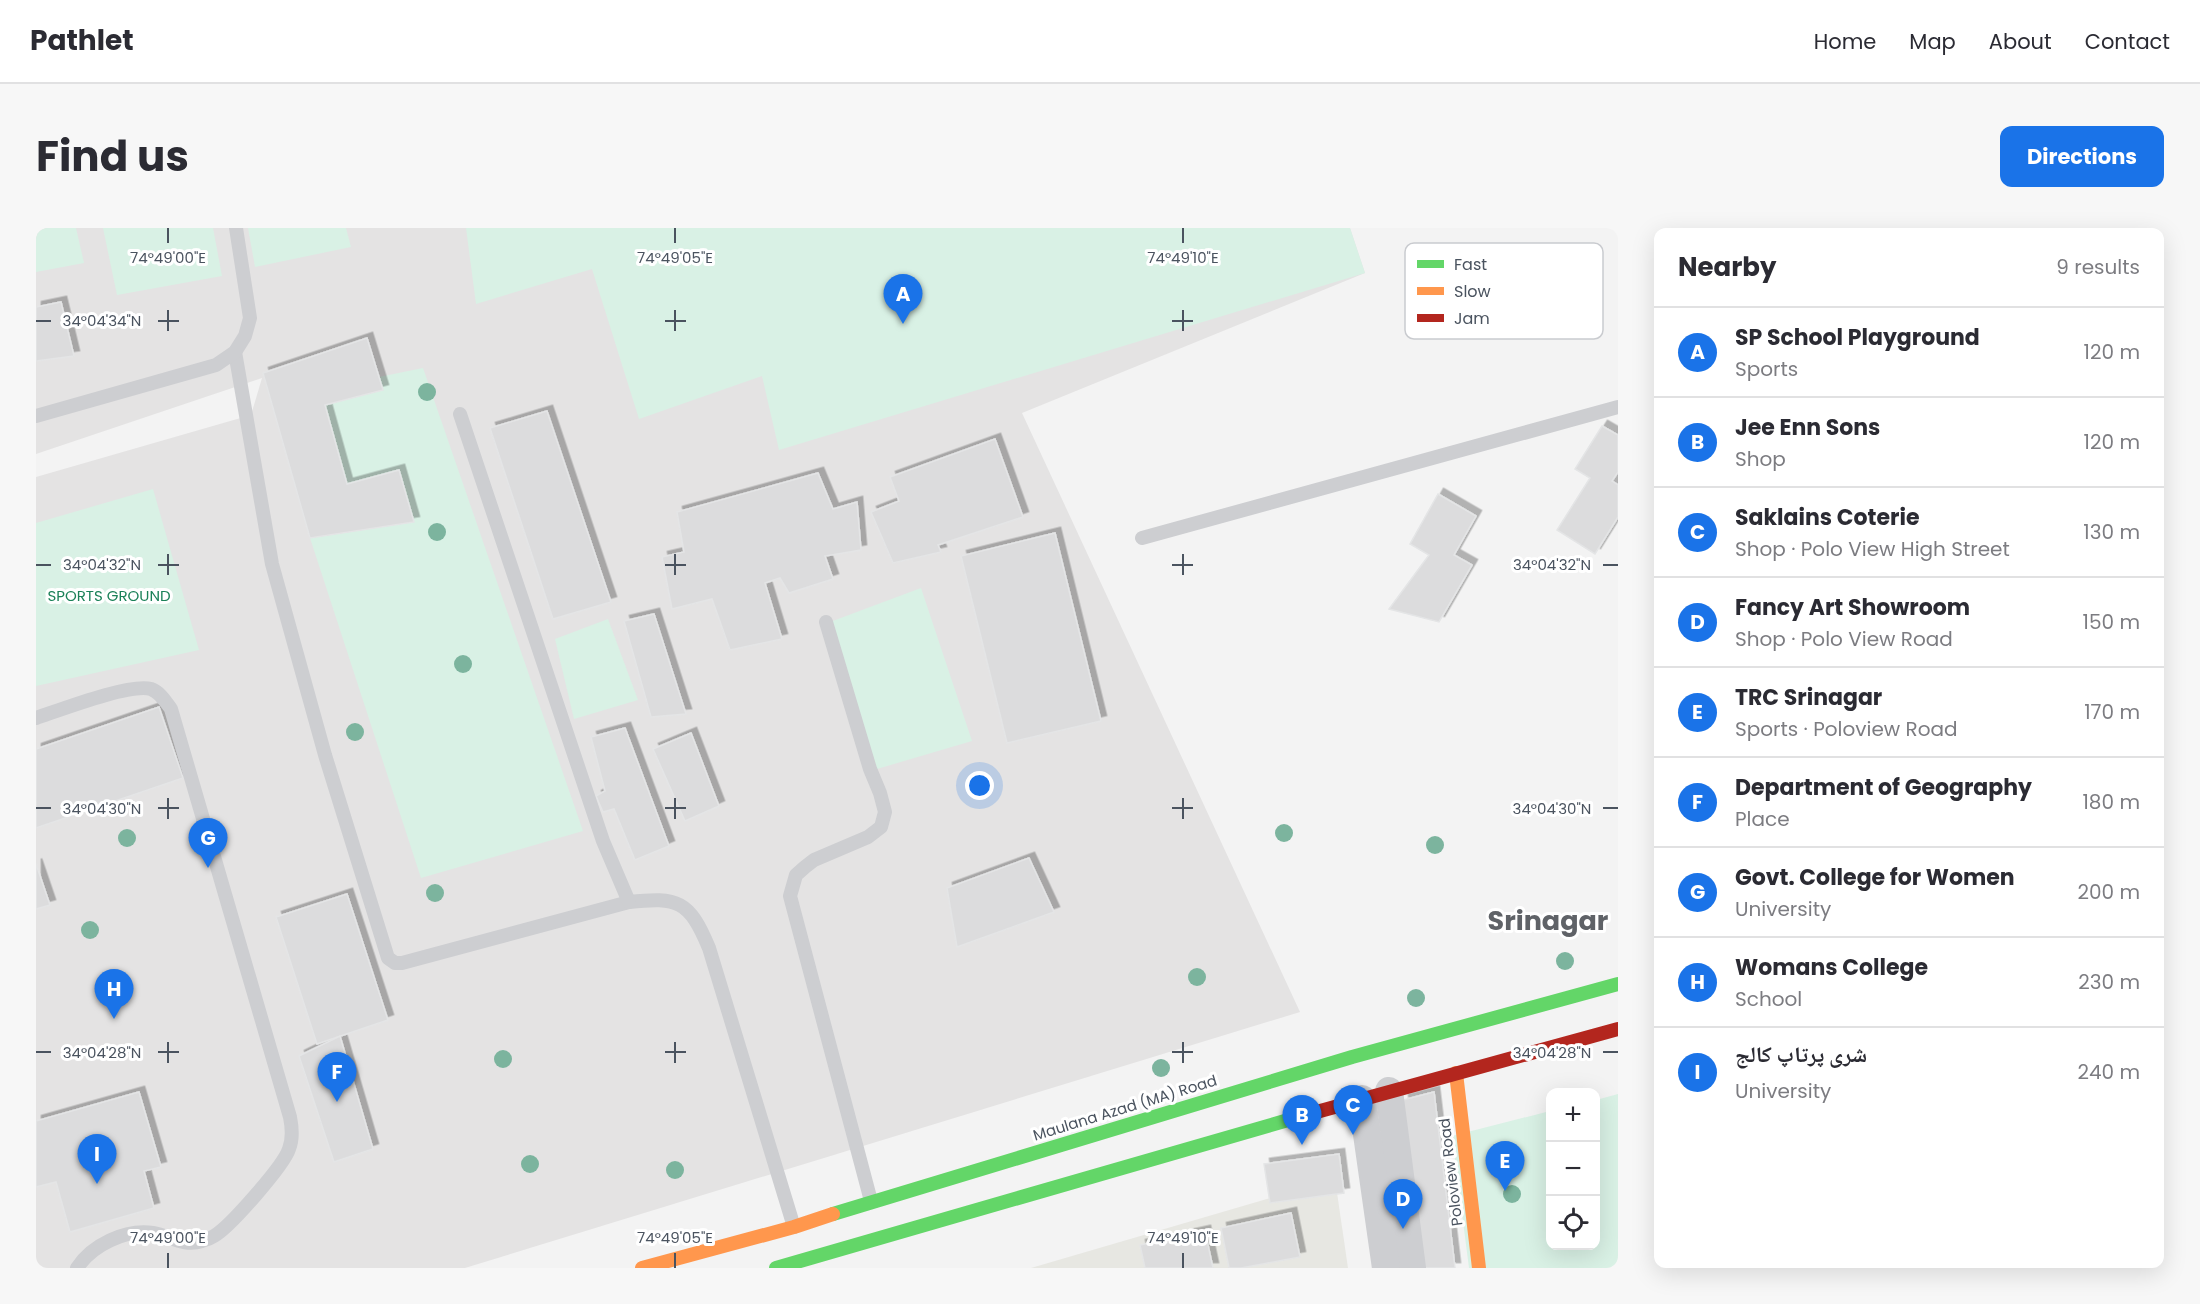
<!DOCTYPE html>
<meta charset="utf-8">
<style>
:root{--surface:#fff;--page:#f7f7f7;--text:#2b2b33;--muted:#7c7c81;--line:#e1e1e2;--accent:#1a73e8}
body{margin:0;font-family:Poppins,"Noto Naskh Arabic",sans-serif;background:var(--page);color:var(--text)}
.controls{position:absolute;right:18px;bottom:18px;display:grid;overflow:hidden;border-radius:12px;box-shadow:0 6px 24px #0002}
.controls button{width:54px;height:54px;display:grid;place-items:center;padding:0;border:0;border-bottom:2px solid var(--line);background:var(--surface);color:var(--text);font:30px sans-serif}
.you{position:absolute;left:944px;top:558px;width:21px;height:21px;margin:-15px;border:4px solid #fff;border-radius:50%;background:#1a73e8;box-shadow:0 0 0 9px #1a73e833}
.badge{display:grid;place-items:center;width:39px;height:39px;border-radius:50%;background:var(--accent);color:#fff;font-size:20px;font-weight:700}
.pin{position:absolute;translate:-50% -50px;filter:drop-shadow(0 2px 3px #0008)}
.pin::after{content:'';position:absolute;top:32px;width:21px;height:18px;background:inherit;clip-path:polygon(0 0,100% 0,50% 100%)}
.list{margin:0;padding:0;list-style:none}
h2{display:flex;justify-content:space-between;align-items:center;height:78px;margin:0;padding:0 24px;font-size:26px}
h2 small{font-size:20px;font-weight:400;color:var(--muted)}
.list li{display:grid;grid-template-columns:39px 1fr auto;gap:18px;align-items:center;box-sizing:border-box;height:90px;padding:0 24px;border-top:2px solid var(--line)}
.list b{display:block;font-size:22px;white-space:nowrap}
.list p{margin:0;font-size:20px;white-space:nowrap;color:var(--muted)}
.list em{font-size:20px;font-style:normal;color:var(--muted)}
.icon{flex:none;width:33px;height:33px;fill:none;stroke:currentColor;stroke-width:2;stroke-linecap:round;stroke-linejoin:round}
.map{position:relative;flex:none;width:1582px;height:1040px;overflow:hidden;border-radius:12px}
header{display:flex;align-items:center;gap:36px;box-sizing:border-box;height:84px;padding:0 30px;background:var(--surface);border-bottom:2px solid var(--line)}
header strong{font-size:28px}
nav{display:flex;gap:33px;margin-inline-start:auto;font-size:21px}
.intro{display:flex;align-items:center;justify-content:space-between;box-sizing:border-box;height:144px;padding:0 36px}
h1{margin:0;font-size:42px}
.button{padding:15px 27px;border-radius:12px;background:var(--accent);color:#fff;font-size:21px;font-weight:700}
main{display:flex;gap:36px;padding:0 36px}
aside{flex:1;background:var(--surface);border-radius:12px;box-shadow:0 6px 24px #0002}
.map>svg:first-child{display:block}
</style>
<header>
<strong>Pathlet</strong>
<nav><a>Home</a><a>Map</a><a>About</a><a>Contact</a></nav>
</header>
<div class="intro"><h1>Find us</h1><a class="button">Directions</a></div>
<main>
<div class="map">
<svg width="1582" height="1040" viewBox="0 0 1582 1040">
<defs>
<filter id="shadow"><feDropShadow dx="5.5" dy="-5.5" stdDeviation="0" flood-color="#0004"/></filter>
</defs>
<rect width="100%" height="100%" fill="#f3f3f3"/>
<polygon fill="#e7e7e2" points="1299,951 1312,1040 995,1040"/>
<polygon fill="#e4e3e3" points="0,0 1314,0 1329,45 986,185 1264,784 429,1040 0,1040 0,249 215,187 226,150 0,226"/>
<g fill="#d9f1e5">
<polygon points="0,0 40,0 48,35 0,44"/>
<polygon points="67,0 177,0 186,48 81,67"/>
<polygon points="212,0 310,0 315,19 219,39"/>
<polygon points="430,0 1314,0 1329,45 743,222 726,148 603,191 556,41 440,76"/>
<polygon points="387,140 547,603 385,650 274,310 378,294 363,243 311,256 289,177 346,162 343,149"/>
<polygon points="117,261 163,422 0,458 0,295"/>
<polygon points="885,360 936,513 841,541 794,394"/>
<polygon points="572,391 602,472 538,491 519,411"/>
<polygon points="1582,866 1582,1040 1433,1040 1416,908 1514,883 1514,1018 1560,1018 1560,872"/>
</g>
<g fill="#dcdcdd" stroke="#e4e5e6" stroke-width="1.5" filter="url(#shadow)">
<polygon points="25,74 38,128 0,133 0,79"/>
<polygon points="331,110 347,162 289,177 311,256 363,242 378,294 274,310 227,145"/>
<polygon points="511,183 575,374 517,391 454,200"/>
<polygon points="1566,198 1582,207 1582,244 1576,253 1582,257 1582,289 1559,326 1521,302 1554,250 1539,241"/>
<polygon points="959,211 987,289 902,317 905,324 857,335 835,284 863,273 854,249"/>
<polygon points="782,245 797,281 821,274 825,322 789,328 797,351 753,365 744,350 729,355 746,411 694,422 676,371 636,381 626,329 648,324 641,284"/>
<polygon points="1402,266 1440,288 1418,327 1436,337 1403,394 1353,381 1393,327 1374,316"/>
<polygon points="1019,305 1065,493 971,515 925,328"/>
<polygon points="618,386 650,486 615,489 588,393"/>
<polygon points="123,479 147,550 0,600 0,521"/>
<polygon points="589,500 633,618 599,632 578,581 567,584 560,568 569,563 555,509"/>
<polygon points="655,505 683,578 649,593 617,521"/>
<polygon points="993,630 1018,684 921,719 911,660"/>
<polygon points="0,636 14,677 0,681"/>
<polygon points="311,666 352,792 281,816 240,689"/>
<polygon points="304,808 337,921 298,934 263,828"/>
<polygon points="103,864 125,939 108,943 118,980 34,1004 20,954 0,959 0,893"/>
<polygon points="1398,864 1419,1040 1386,1040 1367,872"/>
<polygon points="1303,926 1308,965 1234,975 1228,936"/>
<polygon points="1255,985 1264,1029 1205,1040 1193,1040 1185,1000"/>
<polygon points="1169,1003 1177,1040 1109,1040 1104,1017"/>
</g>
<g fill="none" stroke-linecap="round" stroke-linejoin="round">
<g stroke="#cdced1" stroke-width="14">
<path d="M199,124L236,336L289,527L352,730L359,735H366L593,674C642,669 653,672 673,720L758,999"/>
<polyline points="424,186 567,613 593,674"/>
<polyline points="0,188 180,137 199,124 209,108 214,90 200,0"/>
<polyline points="1106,310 1582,179"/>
<polyline points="790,394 834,541 844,565 849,584 845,599 832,609 778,632 769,639 760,647 754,668 835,973"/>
<path d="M0,490C24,482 94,455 115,461C124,464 130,474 135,481L254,889C256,899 257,911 253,921C248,937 194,999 178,1008C175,1010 170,1012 166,1013C148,1019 134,1008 117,1005C89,1001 56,1017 41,1040"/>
</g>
<g stroke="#cdced1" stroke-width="28">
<polyline points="1353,863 1376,1040"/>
<polyline points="1326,871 1350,1040"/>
</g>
<g stroke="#63d668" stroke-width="14">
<polyline points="797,986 1316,829 1582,756"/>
<polyline points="740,1040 1266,888"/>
</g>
<g stroke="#ff974d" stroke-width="14">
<polyline points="1420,845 1443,1040"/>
<polyline points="606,1040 758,999 797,986"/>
</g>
<polyline stroke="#b3261e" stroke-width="14" points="1266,888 1582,801"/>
</g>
<g fill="#7cb49e">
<circle cx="391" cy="164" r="9"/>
<circle cx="401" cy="304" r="9"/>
<circle cx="427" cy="436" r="9"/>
<circle cx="319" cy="504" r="9"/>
<circle cx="1248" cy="605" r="9"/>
<circle cx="91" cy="610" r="9"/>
<circle cx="1399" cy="617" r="9"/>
<circle cx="399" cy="665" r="9"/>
<circle cx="54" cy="702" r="9"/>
<circle cx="1529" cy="733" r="9"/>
<circle cx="1161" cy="749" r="9"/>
<circle cx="1380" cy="770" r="9"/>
<circle cx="467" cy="831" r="9"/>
<circle cx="1125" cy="840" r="9"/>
<circle cx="494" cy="936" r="9"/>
<circle cx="639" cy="942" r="9"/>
<circle cx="1476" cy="966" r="9"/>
</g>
<path fill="none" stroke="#4a535f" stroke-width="2" d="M132,0V15M639,0V15M1147,0V15M132,82V103M639,82V103M1147,82V103M0,93H15M122,93H143M629,93H650M1136,93H1157M132,326V347M639,326V347M1147,326V347M0,337H15M122,337H143M629,337H650M1136,337H1157M1567,337H1582M132,570V591M639,570V591M1147,570V591M0,580H15M122,580H143M629,580H650M1136,580H1157M1567,580H1582M132,814V835M639,814V835M1147,814V835M0,824H15M122,824H143M629,824H650M1136,824H1157M1567,824H1582M132,1025V1040M639,1025V1040M1147,1025V1040"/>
<g text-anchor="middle" stroke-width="6" stroke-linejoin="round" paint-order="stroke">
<g font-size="15" fill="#1b8158" stroke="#fff">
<text x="73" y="373">SPORTS GROUND</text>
</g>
<g font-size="15" fill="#4a535f" stroke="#fff">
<text transform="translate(1089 880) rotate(-17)" y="5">Maulana Azad (MA) Road</text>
<text transform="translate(1415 944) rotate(-97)" y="5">Poloview Road</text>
</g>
<g font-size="27" font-weight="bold" fill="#5f6267" stroke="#fff">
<text x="1512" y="702">Srinagar</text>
</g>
</g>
<rect x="1369" y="15" width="198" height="96" rx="9" fill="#fff" stroke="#c9cbcf" stroke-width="1.5"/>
<rect x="1381" y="32" width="27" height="8" fill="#63d668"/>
<rect x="1381" y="59" width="27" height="8" fill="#ff974d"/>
<rect x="1381" y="86" width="27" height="8" fill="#b3261e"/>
<g font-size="16" fill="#4a535f">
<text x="1418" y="42">Fast</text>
<text x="1418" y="69">Slow</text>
<text x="1418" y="96">Jam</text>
</g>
<g font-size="15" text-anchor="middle" fill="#4a535f" stroke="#fff" stroke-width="6" stroke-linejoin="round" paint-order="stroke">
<text x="132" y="35">74°49'00"E</text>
<text x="639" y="35">74°49'05"E</text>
<text x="1147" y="35">74°49'10"E</text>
<text x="66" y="98">34°04'34"N</text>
<text x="66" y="342">34°04'32"N</text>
<text x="1516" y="342">34°04'32"N</text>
<text x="66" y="586">34°04'30"N</text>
<text x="1516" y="586">34°04'30"N</text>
<text x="66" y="830">34°04'28"N</text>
<text x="1516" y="830">34°04'28"N</text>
<text x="132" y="1015">74°49'00"E</text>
<text x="639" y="1015">74°49'05"E</text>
<text x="1147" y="1015">74°49'10"E</text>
</g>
</svg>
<div class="controls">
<button>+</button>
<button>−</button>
<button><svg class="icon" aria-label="locate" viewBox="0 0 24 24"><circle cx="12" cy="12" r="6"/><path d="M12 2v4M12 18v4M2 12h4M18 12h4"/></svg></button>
</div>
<div class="you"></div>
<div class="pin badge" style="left:867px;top:96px">A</div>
<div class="pin badge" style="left:1266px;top:917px">B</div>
<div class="pin badge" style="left:1317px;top:907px">C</div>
<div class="pin badge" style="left:1367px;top:1001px">D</div>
<div class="pin badge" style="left:1469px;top:963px">E</div>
<div class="pin badge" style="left:301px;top:874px">F</div>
<div class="pin badge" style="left:172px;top:640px">G</div>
<div class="pin badge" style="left:78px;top:791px">H</div>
<div class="pin badge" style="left:61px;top:956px">I</div>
</div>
<aside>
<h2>Nearby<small>9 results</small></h2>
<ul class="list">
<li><span class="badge">A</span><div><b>SP School Playground</b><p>Sports</p></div><em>120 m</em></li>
<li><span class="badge">B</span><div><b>Jee Enn Sons</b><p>Shop</p></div><em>120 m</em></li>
<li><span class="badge">C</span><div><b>Saklains Coterie</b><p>Shop · Polo View High Street</p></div><em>130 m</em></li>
<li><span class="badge">D</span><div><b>Fancy Art Showroom</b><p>Shop · Polo View Road</p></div><em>150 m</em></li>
<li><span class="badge">E</span><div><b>TRC Srinagar</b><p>Sports · Poloview Road</p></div><em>170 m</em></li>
<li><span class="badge">F</span><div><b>Department of Geography</b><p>Place</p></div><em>180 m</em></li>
<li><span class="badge">G</span><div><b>Govt. College for Women</b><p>University</p></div><em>200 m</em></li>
<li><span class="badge">H</span><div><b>Womans College</b><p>School</p></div><em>230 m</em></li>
<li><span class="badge">I</span><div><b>شری پرتاپ کالج</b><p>University</p></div><em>240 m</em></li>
</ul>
</aside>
</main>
